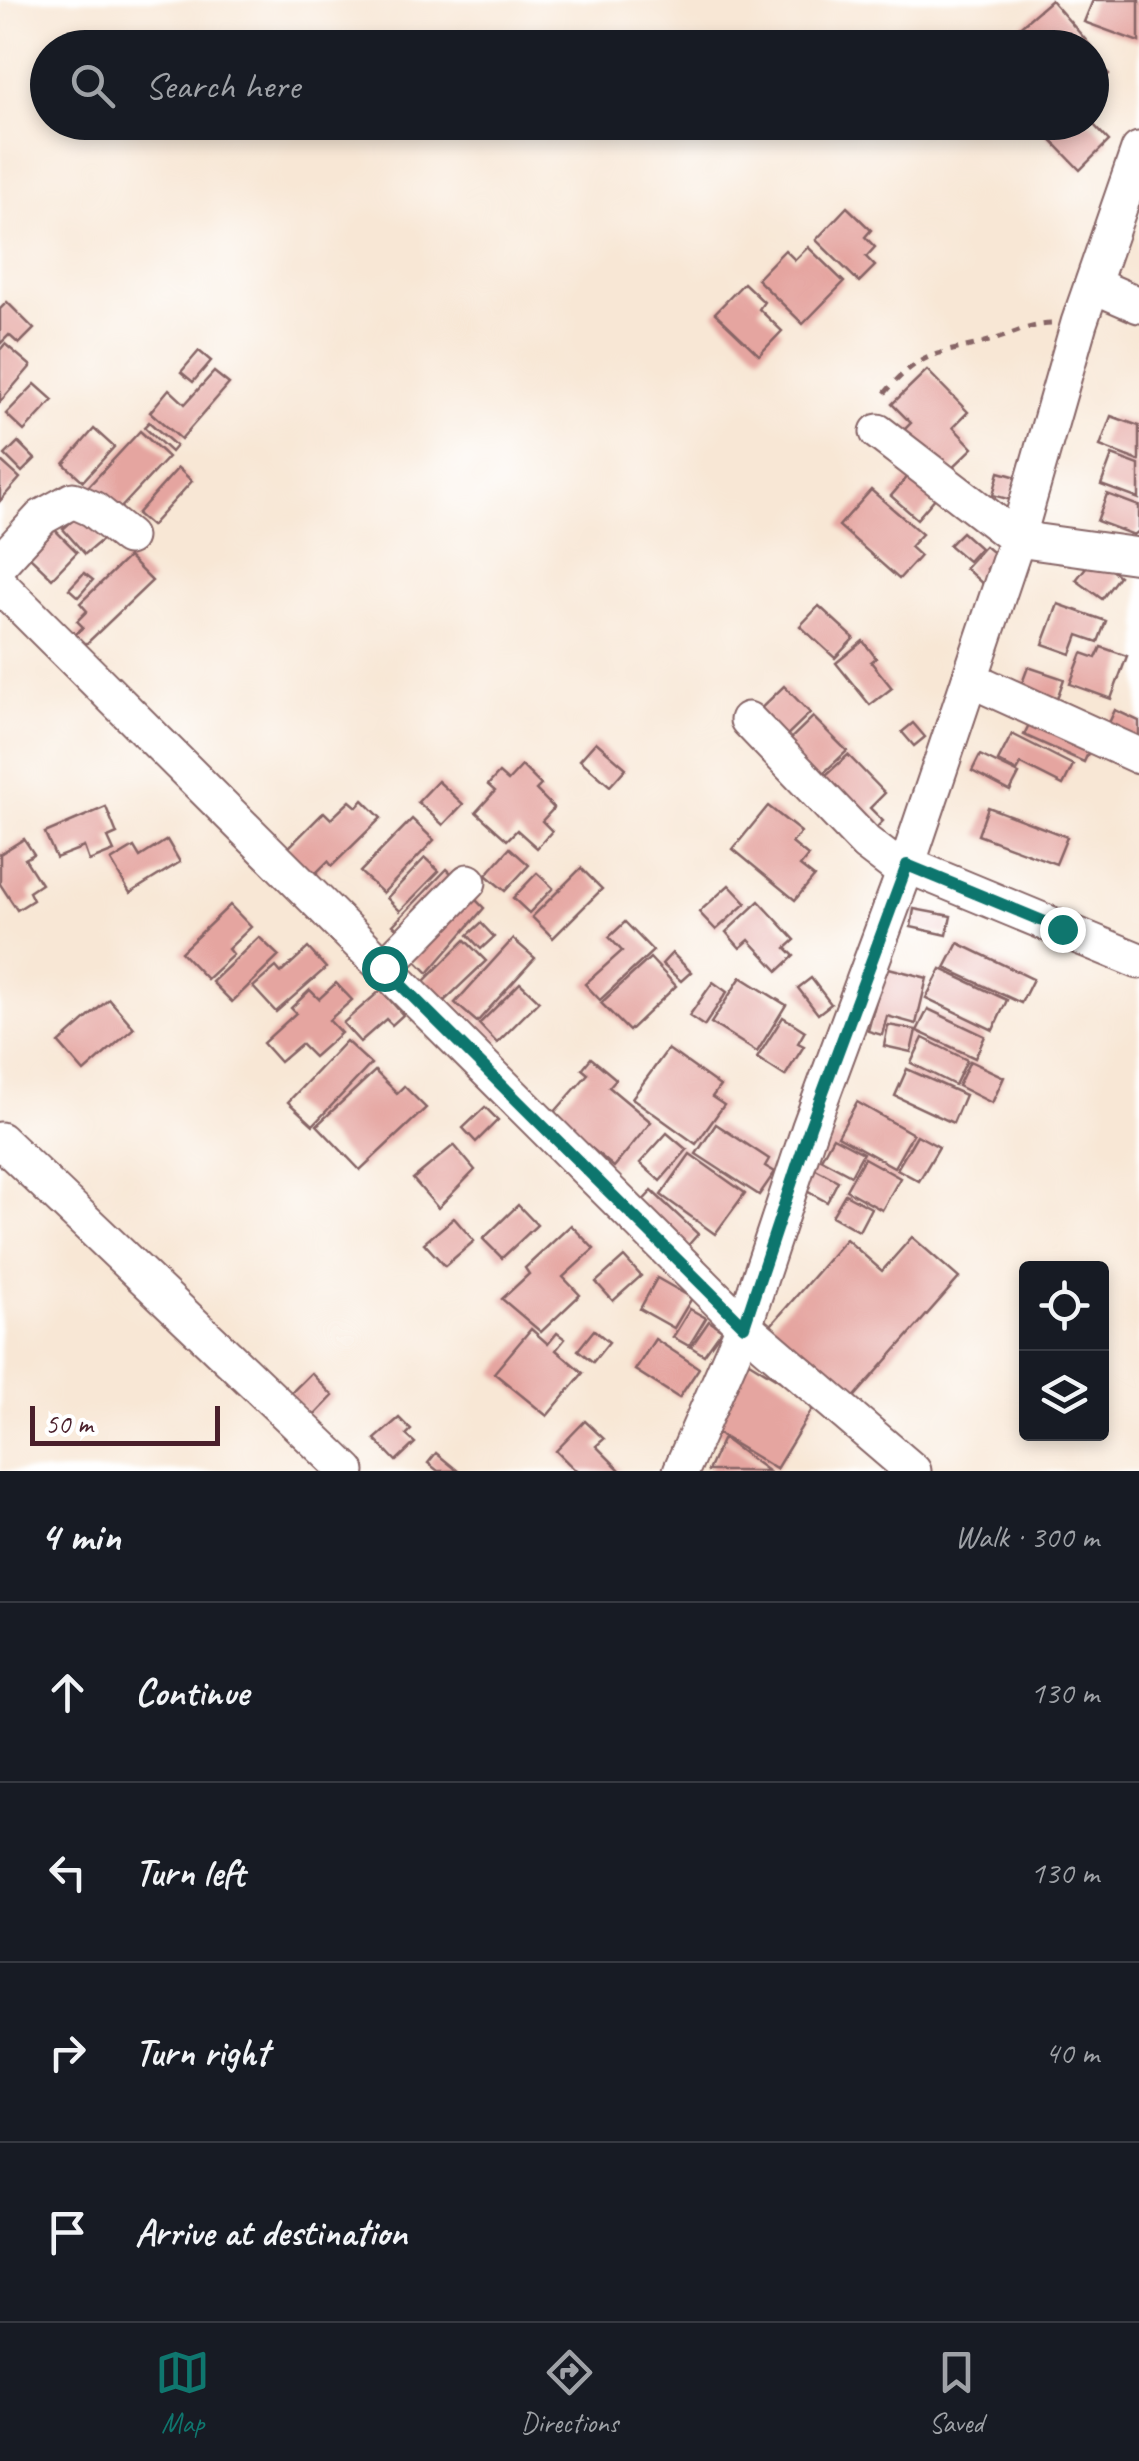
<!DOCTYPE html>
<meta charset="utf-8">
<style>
:root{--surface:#171b24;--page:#242831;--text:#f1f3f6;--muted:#9ea1a6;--line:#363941;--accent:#0f766e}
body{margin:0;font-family:Caveat,sans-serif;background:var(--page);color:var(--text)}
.controls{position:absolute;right:30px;bottom:30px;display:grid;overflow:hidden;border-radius:10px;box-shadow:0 5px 15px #0003}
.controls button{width:90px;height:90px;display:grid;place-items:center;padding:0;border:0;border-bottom:2px solid var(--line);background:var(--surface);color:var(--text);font:50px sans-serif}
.scale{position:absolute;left:30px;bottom:25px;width:190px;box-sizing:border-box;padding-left:10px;border:5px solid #4a1f2b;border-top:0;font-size:28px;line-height:35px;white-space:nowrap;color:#4a1f2b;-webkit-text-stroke:8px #fff;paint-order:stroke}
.stop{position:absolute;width:30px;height:30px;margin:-22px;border:8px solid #0f766e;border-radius:50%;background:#fff}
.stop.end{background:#0f766e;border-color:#fff;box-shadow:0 2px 10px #0008}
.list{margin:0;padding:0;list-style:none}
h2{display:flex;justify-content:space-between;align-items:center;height:130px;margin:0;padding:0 40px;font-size:42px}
h2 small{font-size:32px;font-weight:400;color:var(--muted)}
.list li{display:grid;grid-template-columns:65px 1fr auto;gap:30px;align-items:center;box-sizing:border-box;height:180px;padding:0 40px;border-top:2px solid var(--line)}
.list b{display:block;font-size:38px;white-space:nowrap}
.list em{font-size:32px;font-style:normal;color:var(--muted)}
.icon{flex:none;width:55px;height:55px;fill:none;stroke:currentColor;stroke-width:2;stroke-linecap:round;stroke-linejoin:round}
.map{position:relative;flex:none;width:1139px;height:1471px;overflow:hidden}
.search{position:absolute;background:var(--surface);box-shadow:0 5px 15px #0003;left:30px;right:30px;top:30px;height:110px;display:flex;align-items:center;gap:25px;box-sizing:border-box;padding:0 35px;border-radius:55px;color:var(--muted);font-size:38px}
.sheet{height:850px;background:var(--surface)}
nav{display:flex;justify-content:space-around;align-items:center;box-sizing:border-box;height:140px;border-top:2px solid var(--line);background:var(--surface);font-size:28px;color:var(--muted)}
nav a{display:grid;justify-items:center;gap:5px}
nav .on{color:var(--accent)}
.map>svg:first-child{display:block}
</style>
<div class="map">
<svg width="1139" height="1471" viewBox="0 0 1139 1471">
<rect width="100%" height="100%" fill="#fff"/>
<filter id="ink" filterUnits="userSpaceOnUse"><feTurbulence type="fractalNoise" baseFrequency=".01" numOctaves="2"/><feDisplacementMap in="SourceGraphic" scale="20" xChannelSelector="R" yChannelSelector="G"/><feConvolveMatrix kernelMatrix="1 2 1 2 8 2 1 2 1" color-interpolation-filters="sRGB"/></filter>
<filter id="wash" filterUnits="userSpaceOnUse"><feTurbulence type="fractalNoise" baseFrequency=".0048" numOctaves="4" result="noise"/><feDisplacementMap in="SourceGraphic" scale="40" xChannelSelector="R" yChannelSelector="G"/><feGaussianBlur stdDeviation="2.25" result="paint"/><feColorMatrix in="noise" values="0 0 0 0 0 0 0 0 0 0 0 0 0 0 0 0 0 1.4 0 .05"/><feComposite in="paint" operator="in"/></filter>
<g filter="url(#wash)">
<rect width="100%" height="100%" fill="#f8e7d5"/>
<g id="blocks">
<g fill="#e5a5a0">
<polygon points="1051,0 1097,53 1092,58 1092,48 1029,48 1015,31"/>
<polygon points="1093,0 1139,0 1139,42 1084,22"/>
<polygon points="1097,62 1109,74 1092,92 1092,68"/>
<polygon points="1034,122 1091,122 1109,141 1080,170"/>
<polygon points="847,207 871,230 865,237 875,247 866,257 875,266 859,282 816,240"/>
<polygon points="808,247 844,282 803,324 757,279 785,250 795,260"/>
<polygon points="744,283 764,302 759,309 782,331 759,355 715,313"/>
<polygon points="7,302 34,329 19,344 9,335 0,344 0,309"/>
<polygon points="5,344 31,366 0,402 0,350"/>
<polygon points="199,351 211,361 193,382 181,372"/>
<polygon points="927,370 968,412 953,427 973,448 945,475 902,432 911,423 892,404"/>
<polygon points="214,372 229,384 181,439 150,412 169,389 185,404"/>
<polygon points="35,384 53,400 24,431 6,414"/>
<polygon points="1111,416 1139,426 1139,461 1100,446"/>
<polygon points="149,422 176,446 171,452 144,427"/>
<polygon points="94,429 114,447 83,481 64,464"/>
<polygon points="140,431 168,457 116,513 88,487"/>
<polygon points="18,442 35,459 22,472 5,455"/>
<polygon points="1112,455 1139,465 1139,499 1101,485"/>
<polygon points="0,460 20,478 0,501"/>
<polygon points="918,465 936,497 917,519 891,496"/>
<polygon points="178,468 192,481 151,526 137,514"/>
<polygon points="999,472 1017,477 1011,500 993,495"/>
<polygon points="871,490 922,534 910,547 920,556 899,579 839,526"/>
<polygon points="1107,494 1139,506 1139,531 1134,535 1097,521"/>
<polygon points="81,513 103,539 85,554 63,529"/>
<polygon points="55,530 77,552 52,578 30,557"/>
<polygon points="962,532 980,548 968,561 949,545"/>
<polygon points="985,546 998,557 987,569 994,575 985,586 965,568"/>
<polygon points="128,557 152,581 84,646 74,636 83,627 77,621 87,611 80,603"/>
<polygon points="1094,557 1119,576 1102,599 1076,580"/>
<polygon points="84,573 93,580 78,597 69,589"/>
<polygon points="1058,604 1106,621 1098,642 1078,635 1071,654 1043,644"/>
<polygon points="819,606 854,638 835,658 800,626"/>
<polygon points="863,641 876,658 871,662 892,688 870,705 836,663"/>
<polygon points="1101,647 1127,656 1111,699 1070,684 1082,653 1096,658"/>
<polygon points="1028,667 1064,679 1054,707 1018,694"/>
<polygon points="784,686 810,713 778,744 752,717"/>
<polygon points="1115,710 1139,721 1139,750 1104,734"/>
<polygon points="1035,712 1094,740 1084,762 1024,735"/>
<polygon points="813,717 847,751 814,782 781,748"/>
<polygon points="913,723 925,737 914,746 902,732"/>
<polygon points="1012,734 1073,765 1063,785 1021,764 1017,771 998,761"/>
<polygon points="596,742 626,768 610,786 580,760"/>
<polygon points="848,755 885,793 870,808 883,821 867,837 816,784"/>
<polygon points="980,755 1019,774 1010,791 972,771"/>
<polygon points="522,766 541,785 536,790 554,808 542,821 552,831 537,848 517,830 507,840 476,812 495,791 488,785 499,773 508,781"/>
<polygon points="438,781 463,804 443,825 418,802"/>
<polygon points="363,800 381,818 332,866 328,861 311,878 284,852 324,812 331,819 350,801 357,807"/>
<polygon points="768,806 801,832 792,843 808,856 800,866 814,877 795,900 733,849"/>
<polygon points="106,807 117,834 108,838 114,851 89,861 84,847 56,858 45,833"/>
<polygon points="988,807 1067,837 1056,864 978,835"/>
<polygon points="412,819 434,840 383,893 360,872"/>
<polygon points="24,839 34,854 25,859 41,884 29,892 33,900 17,910 0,884 0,854"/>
<polygon points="167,840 180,862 130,893 111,861 134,847 140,857"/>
<polygon points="510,848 529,865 505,891 486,875"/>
<polygon points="425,858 439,871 400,911 387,898"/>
<polygon points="581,868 602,889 553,938 532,917"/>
<polygon points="447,869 460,882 406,937 393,925"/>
<polygon points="537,873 553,888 529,913 513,898"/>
<polygon points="729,885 746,903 716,930 699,912"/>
<polygon points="468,892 484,908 428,973 408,953"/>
<polygon points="759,901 795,940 786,948 794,956 778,971 749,940 740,948 726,932"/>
<polygon points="230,905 251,927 228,949 233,955 207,979 181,952"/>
<polygon points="914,909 951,916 947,935 911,927"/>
<polygon points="625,922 653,951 600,1000 585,984 622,951 609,937"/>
<polygon points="481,923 494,937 481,949 468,935"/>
<polygon points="259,937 279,956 232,1002 212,982"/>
<polygon points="513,939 535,958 477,1022 455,1003"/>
<polygon points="465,940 486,961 441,1004 421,984"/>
<polygon points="958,943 1033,979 1021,1003 945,968"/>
<polygon points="308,948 326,968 276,1012 253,987 276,967 281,973"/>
<polygon points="672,953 691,972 681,981 662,964"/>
<polygon points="650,958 676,986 629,1031 601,1003"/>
<polygon points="885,967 927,978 916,1024 887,1016 882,1035 868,1031"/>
<polygon points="941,969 1007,1000 993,1030 926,998"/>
<polygon points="741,977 786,1005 757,1052 711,1023"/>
<polygon points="811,978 831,1004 818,1014 798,988"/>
<polygon points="713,982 727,992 704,1026 689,1016"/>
<polygon points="336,983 352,1000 329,1020 341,1033 314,1057 301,1044 280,1062 263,1043 296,1013 291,1008 310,990 319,999"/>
<polygon points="520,983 539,1001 497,1043 479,1024"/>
<polygon points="381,990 403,1015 392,1025 386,1019 360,1042 343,1023"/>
<polygon points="109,999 134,1028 84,1072 59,1043"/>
<polygon points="928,1009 985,1036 975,1058 917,1031"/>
<polygon points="783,1017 805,1031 798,1043 804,1046 785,1076 757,1058"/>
<polygon points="888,1025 916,1030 911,1052 884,1046"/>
<polygon points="923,1038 967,1060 955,1085 911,1063"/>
<polygon points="346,1041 371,1064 313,1125 288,1102"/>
<polygon points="668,1049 720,1086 712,1097 724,1105 696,1144 632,1098"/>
<polygon points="591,1058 616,1079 609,1087 651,1122 614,1167 552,1115 588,1074 582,1069"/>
<polygon points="970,1061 1004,1077 992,1103 958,1086"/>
<polygon points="907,1069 965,1095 953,1123 895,1096"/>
<polygon points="375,1071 397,1093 404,1086 426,1108 360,1170 317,1125"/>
<polygon points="857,1102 913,1134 894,1167 838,1136"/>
<polygon points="485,1107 498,1120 476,1142 463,1128"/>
<polygon points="716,1124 769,1159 765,1166 775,1172 759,1195 696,1154"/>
<polygon points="667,1133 687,1150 660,1181 640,1163"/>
<polygon points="917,1135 939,1147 919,1181 897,1169"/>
<polygon points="833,1137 863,1153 851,1175 821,1159"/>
<polygon points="454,1145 475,1170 438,1208 413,1179"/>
<polygon points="690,1154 745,1193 715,1234 661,1195"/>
<polygon points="864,1158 900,1178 882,1210 846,1190"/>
<polygon points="812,1167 838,1181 827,1202 801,1188"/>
<polygon points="652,1191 698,1234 684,1250 637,1207"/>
<polygon points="845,1194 871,1208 859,1231 832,1216"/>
<polygon points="518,1205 537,1225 502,1258 483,1239"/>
<polygon points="454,1218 474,1241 445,1266 424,1243"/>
<polygon points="571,1225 594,1249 563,1277 580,1295 541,1332 502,1299 529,1274 525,1268"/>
<polygon points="912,1237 959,1278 849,1403 766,1331 846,1239 882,1271"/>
<polygon points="624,1257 641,1276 613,1301 596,1282"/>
<polygon points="657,1278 692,1298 674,1328 640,1309"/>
<polygon points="690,1309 706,1318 689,1346 673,1337"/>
<polygon points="709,1321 722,1330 704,1355 691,1347"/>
<polygon points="531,1329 548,1344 557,1333 565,1339 556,1350 583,1373 547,1416 494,1373"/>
<polygon points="594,1330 609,1342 593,1362 578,1350"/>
<polygon points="655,1339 699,1368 679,1398 635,1370"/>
<polygon points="749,1362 816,1403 776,1469 709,1428"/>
<polygon points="311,1373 333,1396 312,1418 289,1395"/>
<polygon points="399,1418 411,1430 406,1435 415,1443 396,1461 375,1439"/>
<polygon points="585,1421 604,1439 596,1446 621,1471 576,1471 556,1451"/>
<polygon points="723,1438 768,1471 708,1471"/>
<polygon points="436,1453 458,1471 438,1471 428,1463"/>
</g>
</g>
</g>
<g filter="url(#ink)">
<use href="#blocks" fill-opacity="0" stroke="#876566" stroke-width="2.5"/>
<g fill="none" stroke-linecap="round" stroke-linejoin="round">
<g stroke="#876566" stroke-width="39">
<g id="minor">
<polyline points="1093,285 1139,305"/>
<polyline points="878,432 1017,539 1139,556"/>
<polyline points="0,563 42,517 73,500 93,509 128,537"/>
<polyline points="0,585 744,1326 913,1471"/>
<polyline points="970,679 1139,756"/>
<polyline points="748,720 866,843 904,872"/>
<polyline points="907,865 1139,961"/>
<polyline points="384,968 468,882"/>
<polyline points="0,1140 347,1471"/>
<polyline points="681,1471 744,1326 810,1127 907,865 1017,539 1079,323 1139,150"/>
</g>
</g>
<path stroke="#876566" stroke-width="5" stroke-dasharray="8 8" stroke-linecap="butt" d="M885,393C923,348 938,356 989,341C1012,335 1027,325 1051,324"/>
<use href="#minor" stroke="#fff" stroke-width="35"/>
</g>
</g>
<g fill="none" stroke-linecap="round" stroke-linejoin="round" filter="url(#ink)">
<polyline stroke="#0f766e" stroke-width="12" points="384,968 744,1326 810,1127 907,865 1062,929"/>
</g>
</svg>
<div class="controls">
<button><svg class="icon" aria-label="locate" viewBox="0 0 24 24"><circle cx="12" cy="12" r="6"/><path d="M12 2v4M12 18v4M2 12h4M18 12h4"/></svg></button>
<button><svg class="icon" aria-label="layers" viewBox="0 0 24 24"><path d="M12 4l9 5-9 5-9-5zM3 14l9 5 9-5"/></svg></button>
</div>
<div class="scale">50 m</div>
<div class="stop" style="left:384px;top:968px"></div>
<div class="stop end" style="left:1062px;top:929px"></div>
<div class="search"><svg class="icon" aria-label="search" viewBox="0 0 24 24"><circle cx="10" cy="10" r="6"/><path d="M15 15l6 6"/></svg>Search here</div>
</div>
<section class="sheet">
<h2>4 min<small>Walk · 300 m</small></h2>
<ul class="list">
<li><svg class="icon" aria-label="ahead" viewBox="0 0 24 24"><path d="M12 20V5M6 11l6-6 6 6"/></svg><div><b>Continue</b></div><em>130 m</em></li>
<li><svg class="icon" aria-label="left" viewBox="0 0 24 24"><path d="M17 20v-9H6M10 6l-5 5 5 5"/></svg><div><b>Turn left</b></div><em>130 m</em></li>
<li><svg class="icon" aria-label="right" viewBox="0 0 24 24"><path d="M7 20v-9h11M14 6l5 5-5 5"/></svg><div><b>Turn right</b></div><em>40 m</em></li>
<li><svg class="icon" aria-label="arrive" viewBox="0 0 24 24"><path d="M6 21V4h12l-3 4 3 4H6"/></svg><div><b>Arrive at destination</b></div></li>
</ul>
</section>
<nav>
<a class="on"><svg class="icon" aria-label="map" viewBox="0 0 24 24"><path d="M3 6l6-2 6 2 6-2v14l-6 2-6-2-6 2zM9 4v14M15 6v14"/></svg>Map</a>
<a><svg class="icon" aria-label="directions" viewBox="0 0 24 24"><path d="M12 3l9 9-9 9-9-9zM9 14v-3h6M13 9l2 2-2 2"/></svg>Directions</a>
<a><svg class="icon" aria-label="saved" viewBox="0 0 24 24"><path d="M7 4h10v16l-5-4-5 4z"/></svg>Saved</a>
</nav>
